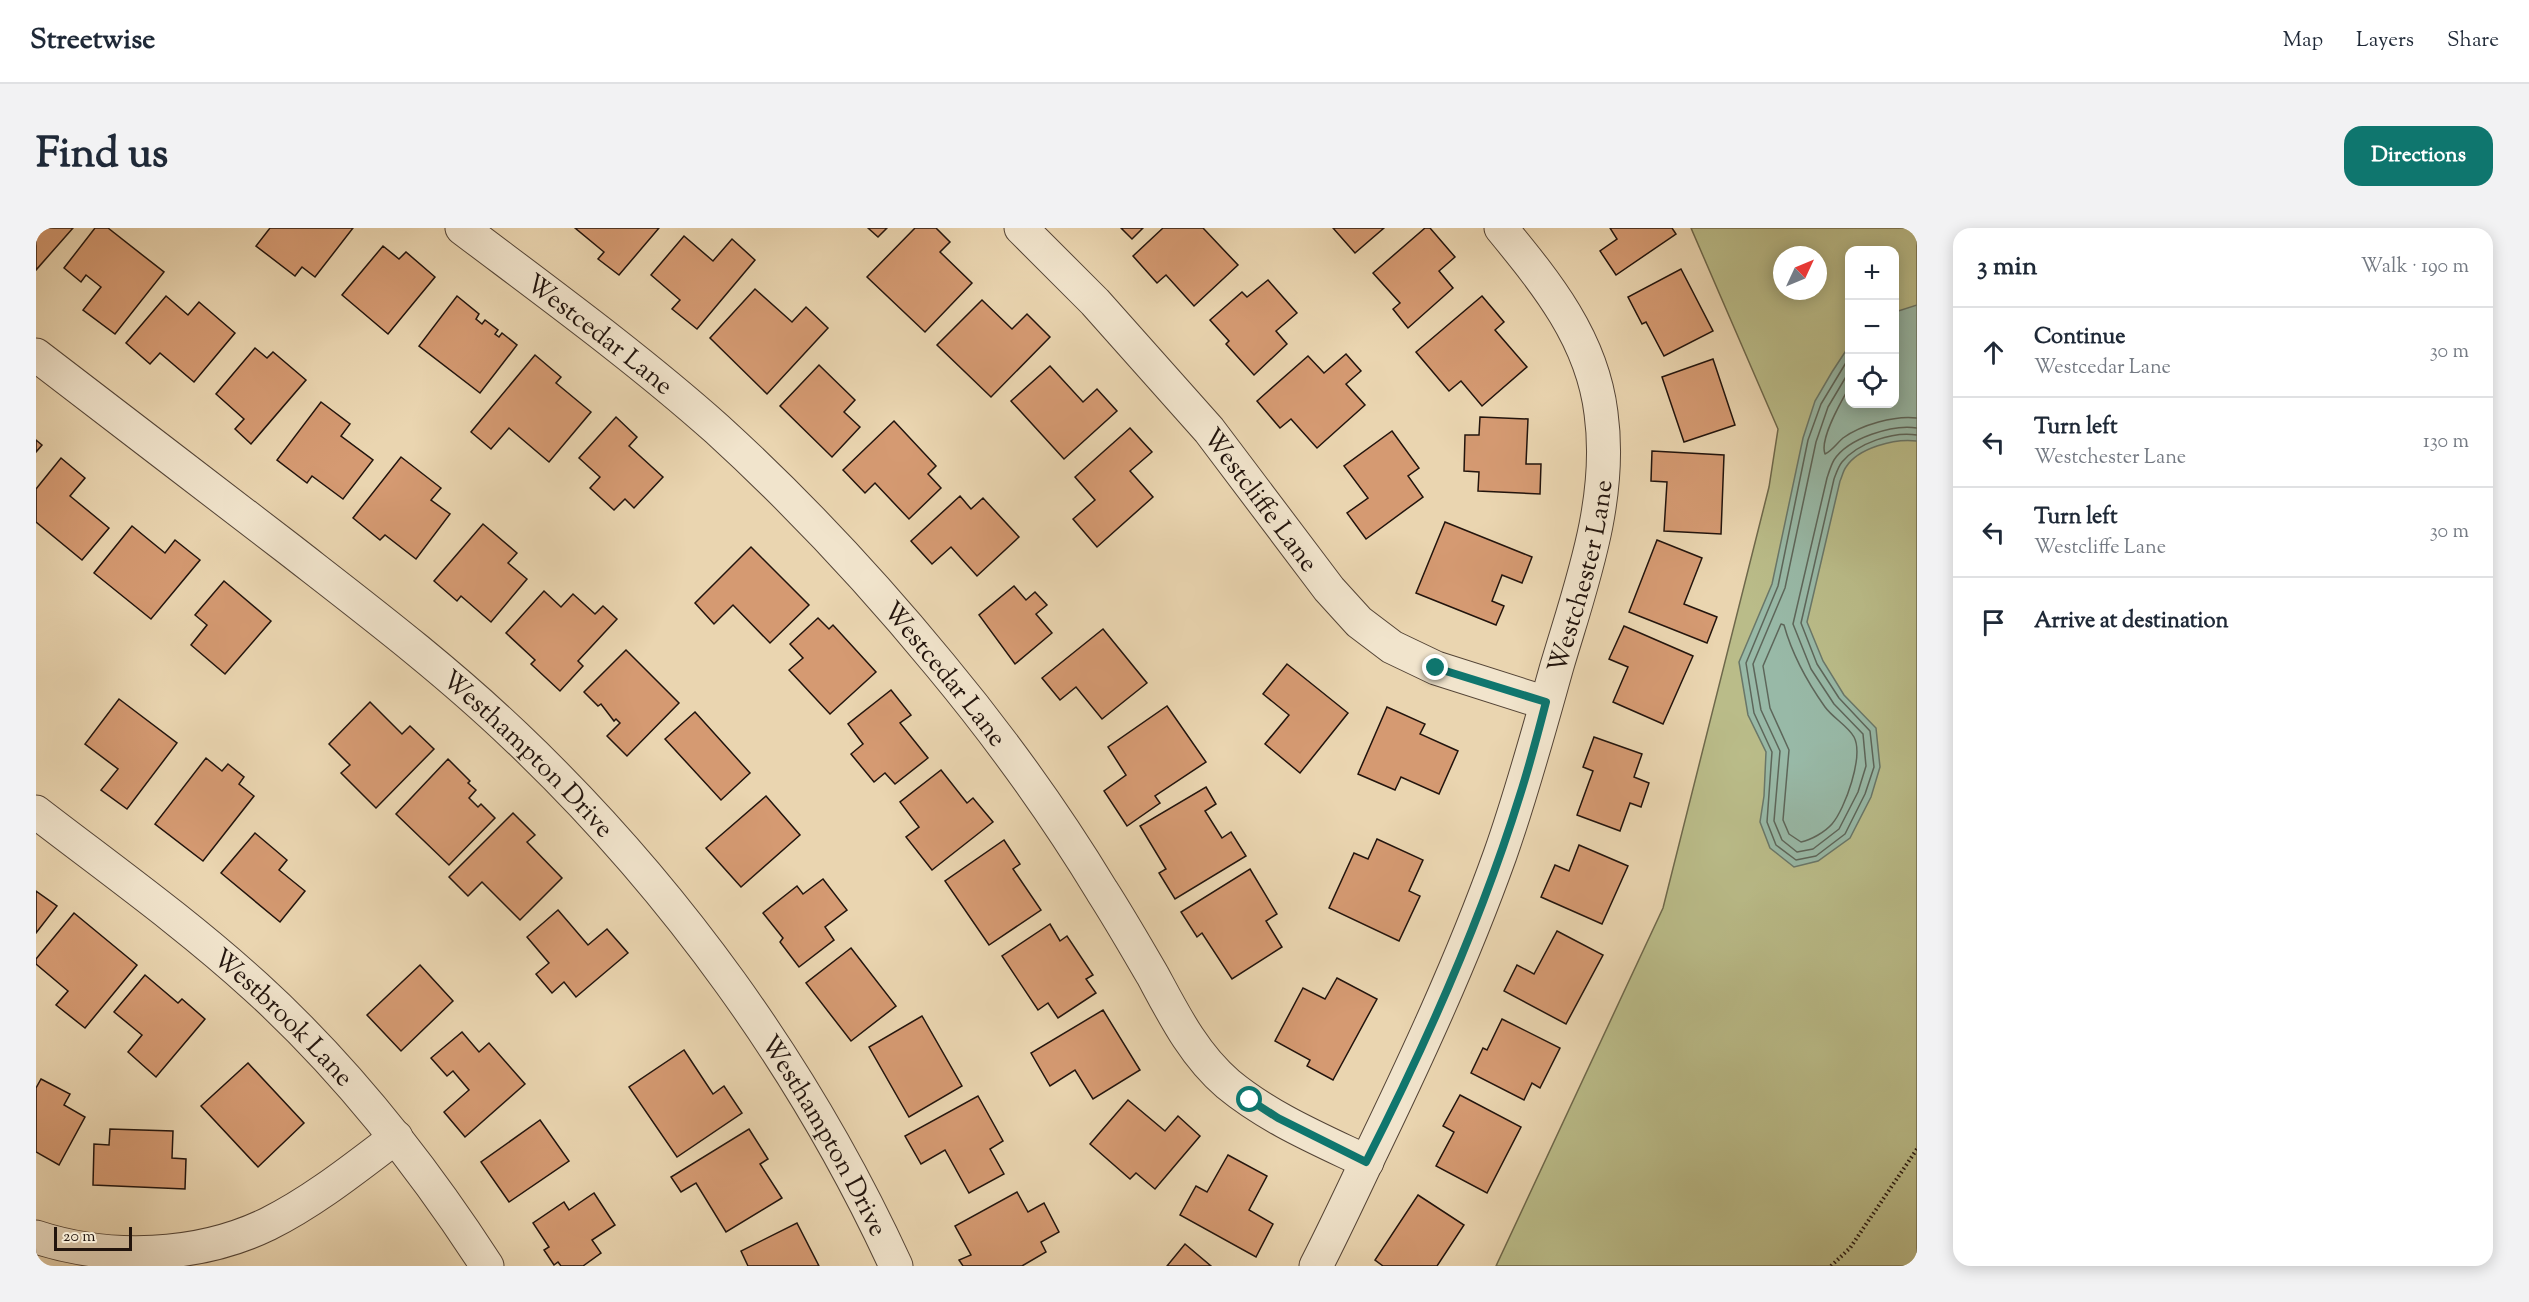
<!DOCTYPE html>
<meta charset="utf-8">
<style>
:root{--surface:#fff;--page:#f2f2f3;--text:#1f2937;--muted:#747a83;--line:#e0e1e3;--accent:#0f766e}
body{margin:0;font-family:"Sorts Mill Goudy",serif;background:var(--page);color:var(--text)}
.controls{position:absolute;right:18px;top:18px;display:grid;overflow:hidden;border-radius:12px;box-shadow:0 3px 15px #0003}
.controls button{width:54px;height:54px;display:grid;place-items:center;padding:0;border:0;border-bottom:2px solid var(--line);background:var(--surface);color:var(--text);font:30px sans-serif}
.compass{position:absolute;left:1737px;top:18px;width:54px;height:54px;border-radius:50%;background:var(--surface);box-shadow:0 3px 15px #0003;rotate:46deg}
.scale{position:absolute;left:18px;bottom:15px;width:78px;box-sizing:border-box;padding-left:6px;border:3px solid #22140d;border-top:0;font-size:16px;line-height:21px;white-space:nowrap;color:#22140d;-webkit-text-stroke:4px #f1e4cc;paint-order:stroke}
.stop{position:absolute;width:18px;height:18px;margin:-14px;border:4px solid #0f766e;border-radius:50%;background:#fff}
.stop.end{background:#0f766e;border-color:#fff;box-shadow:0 2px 6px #0008}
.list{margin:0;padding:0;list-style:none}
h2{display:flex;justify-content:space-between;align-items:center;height:78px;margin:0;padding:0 24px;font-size:26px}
h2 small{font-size:20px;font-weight:400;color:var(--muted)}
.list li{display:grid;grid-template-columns:39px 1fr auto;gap:18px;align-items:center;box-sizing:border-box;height:90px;padding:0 24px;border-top:2px solid var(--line)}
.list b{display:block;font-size:22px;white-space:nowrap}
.list p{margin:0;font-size:20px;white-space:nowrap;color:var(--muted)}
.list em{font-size:20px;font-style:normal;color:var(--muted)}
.icon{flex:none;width:33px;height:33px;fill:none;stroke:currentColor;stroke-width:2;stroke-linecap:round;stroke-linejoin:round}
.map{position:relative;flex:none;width:1881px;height:1038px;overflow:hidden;border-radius:18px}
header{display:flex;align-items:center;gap:36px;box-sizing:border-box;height:84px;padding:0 30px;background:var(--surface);border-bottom:2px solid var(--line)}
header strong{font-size:28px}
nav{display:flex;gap:33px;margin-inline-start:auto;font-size:21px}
.intro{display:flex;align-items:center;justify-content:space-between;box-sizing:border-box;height:144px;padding:0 36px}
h1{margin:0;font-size:42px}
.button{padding:15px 27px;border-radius:18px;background:var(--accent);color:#fff;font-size:21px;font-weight:700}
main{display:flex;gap:36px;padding:0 36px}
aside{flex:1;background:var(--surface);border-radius:18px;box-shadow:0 3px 15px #0003}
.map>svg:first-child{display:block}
</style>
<header>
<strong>Streetwise</strong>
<nav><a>Map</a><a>Layers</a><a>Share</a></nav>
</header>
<div class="intro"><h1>Find us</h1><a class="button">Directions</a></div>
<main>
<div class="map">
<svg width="1881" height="1038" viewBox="0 0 1881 1038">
<rect width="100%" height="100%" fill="#ead5b0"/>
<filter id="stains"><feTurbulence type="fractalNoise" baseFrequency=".00333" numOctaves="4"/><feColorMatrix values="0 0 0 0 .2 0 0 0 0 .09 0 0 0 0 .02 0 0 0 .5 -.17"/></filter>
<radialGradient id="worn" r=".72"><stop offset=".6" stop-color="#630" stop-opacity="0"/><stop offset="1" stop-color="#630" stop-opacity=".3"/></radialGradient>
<path fill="#babc89" stroke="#6e684b" stroke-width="1.5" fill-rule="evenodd" d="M1655,0H1881V1038H1460L1627,680L1733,259L1742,201ZM1814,22H1858V176H1814ZM1746,27H1782V63H1746Z"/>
<path fill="#98b9a7" stroke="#697769" stroke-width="1.5" d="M1881,77V213C1859,210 1822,220 1810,239C1807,243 1806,249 1804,253L1771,394L1787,433L1808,467L1840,500L1844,539L1835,569L1814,610L1782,633L1758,639L1734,620L1724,594L1728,568L1730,524L1712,487L1703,434L1736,356L1767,210L1779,173L1796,144L1813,118L1814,176H1858L1859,84Z"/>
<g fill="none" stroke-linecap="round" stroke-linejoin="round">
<g stroke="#5d665a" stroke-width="1.5">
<path d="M1814,128L1785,176L1772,212L1742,358L1710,435L1718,485L1736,524L1731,594L1740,617L1760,632L1780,628L1809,606L1829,566L1838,539L1834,503L1803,470L1781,436L1765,395L1798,251C1800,246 1802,239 1806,234C1822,215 1857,203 1881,207"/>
<path d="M1814,142L1792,179L1780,214L1749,360L1717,436L1725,482L1744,523L1738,593L1746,612L1761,624L1777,621L1803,601L1822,564L1830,538L1827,506L1798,476L1775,441L1757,396L1791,250C1793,244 1795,237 1798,232C1812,210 1857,196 1881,200"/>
<path d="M1814,158C1806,172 1783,211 1789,226C1796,223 1801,215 1807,210C1825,197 1859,187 1881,190"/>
<path d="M1745,396L1748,397C1756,426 1772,455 1789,479C1797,490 1812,498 1818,509C1828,528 1809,581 1796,596C1789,604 1775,612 1765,614L1753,606L1747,592L1753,522L1734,480L1727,438Z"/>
</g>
</g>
<g fill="#d59a72" stroke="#22140d" stroke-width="1.5">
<polygon points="0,0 37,0 0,42"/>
<polygon points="59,0 72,0 128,44 79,106 47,82 65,59 50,47 45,54 28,40"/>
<polygon points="234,0 317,0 279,49 266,39 259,48 220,18"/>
<polygon points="539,0 623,0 583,47 562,31 568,24"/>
<polygon points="832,0 851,0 842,9"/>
<polygon points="879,0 900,0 914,14 904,24 936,55 889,104 831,49"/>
<polygon points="1085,0 1107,0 1096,11"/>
<polygon points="1127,0 1167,0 1202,37 1158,78 1130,47 1121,55 1097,28"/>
<polygon points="1297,0 1348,0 1319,25"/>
<polygon points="1389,0 1394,0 1419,29 1403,43 1417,60 1372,100 1357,81 1364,75 1337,45"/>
<polygon points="1574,0 1636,0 1640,6 1580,47 1564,23 1581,11"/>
<polygon points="648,8 677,33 696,11 719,32 661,101 636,81 644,72 615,47"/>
<polygon points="347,18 363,31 370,24 399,49 352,106 306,67"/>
<polygon points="1645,41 1677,103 1628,128 1610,94 1606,96 1592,69"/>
<polygon points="1232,52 1261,85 1240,103 1251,116 1218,147 1190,116 1193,113 1174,92 1206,64 1211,69"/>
<polygon points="719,61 756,94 770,79 792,100 731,166 674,110"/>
<polygon points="130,68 152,87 163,74 199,105 158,154 124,125 114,136 90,115"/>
<polygon points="421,68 443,86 440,91 446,96 449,92 462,102 459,106 463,109 466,105 481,117 444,165 383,118"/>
<polygon points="1446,68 1468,94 1459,102 1491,139 1446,178 1425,153 1413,163 1380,124"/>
<polygon points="946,72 976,101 991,86 1014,109 955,169 901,117"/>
<polygon points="219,120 231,130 237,124 270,152 215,216 199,201 208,191 180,166"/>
<polygon points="1310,126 1325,143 1310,156 1329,177 1281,220 1255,191 1244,200 1221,173 1272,128 1288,145"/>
<polygon points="499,127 525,149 520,155 555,184 513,234 473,200 455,221 435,204"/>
<polygon points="1677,131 1699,197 1648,214 1626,149"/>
<polygon points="783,137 819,172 808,184 824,199 796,229 744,178"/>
<polygon points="1014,138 1047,174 1061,161 1081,183 1028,231 975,173"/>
<polygon points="285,174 314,196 305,208 337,232 307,271 276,248 271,255 241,232"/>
<polygon points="580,189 601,209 593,218 627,249 598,280 589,271 578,282 554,260 564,249 543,230"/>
<polygon points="1444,189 1492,191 1490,236 1505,236 1504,266 1442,263 1443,244 1428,243 1429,207 1443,207"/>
<polygon points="858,193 900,238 892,246 905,260 873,291 839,255 829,265 807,242"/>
<polygon points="1094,200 1116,224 1094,243 1117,269 1061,319 1037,291 1059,272 1039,249"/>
<polygon points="1356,203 1383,240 1372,248 1387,269 1330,311 1311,285 1332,270 1308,238"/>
<polygon points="0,212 6,217 0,224"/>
<polygon points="1616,223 1688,227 1685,306 1628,303 1631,254 1615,253"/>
<polygon points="365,229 405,260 395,272 414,286 380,331 349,307 344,312 317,290"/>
<polygon points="25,230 49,250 34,268 73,300 46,332 0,294 0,261"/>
<polygon points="924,268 935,281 947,270 983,309 941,348 915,319 896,336 875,313"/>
<polygon points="1409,294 1496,329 1486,355 1466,347 1456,373 1468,378 1460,397 1380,365"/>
<polygon points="447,296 481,325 472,335 491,351 455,394 425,368 421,373 398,353"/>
<polygon points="96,298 129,325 139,312 164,332 115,391 58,345"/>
<polygon points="1621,312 1666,330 1648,376 1681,389 1671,415 1593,384"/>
<polygon points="715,319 773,377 734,415 697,377 678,396 659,375"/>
<polygon points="188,353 235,393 189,446 155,417 171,397 159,387"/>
<polygon points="978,358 990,372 999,364 1011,377 1000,386 1016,405 979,436 943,387"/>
<polygon points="508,363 525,379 537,366 559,386 567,378 581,391 542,433 547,438 524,463 495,436 499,432 470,405"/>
<polygon points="782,390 793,401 797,397 840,444 794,486 753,442 767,430 754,416"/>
<polygon points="1588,398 1657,428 1627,496 1577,474 1592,439 1573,431"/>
<polygon points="1067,401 1111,455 1066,491 1040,459 1024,472 1006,450"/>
<polygon points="590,422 643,475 591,528 571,508 584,495 580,491 578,493 565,476 562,478 548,464"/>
<polygon points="1251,436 1312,485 1264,545 1229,516 1253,487 1227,466"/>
<polygon points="855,462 875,487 864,495 892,530 859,556 849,545 838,554 815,526 827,516 812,496"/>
<polygon points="83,471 141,515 91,581 65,562 82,541 49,516"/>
<polygon points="334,474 366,506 374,498 398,521 340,580 305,545 314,537 293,516"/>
<polygon points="1131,478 1170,534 1119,568 1124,575 1091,598 1068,563 1090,547 1072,519"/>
<polygon points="1351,479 1389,496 1384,506 1422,523 1403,566 1365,549 1359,562 1322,546"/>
<polygon points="659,484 714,545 685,572 629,511"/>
<polygon points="1558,509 1606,526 1598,549 1613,555 1605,579 1594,575 1584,603 1541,587 1557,543 1547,539"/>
<polygon points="170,530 186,543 192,536 208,549 203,556 218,568 167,633 119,596"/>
<polygon points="412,531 434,553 432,555 440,562 433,570 442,579 445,576 459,590 413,637 360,586"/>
<polygon points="905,542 931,575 937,570 957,594 896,642 870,609 883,599 864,574"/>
<polygon points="1170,559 1180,576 1169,583 1186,610 1195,604 1210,628 1139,671 1123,645 1130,641 1104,598"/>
<polygon points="730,568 764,607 705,659 670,620"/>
<polygon points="477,585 499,607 491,614 526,650 484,692 446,654 432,668 413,649"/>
<polygon points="219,605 251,632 243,642 269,663 244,694 185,645"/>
<polygon points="1341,611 1387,632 1373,663 1384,668 1363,713 1293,680 1318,625 1332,631"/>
<polygon points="968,612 984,636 977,641 1005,682 953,717 909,653"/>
<polygon points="1543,617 1592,638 1566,696 1505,669 1519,637 1533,643"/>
<polygon points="1214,641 1241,686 1230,693 1246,719 1196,751 1166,705 1161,709 1145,684"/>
<polygon points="787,651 811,682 789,699 798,712 763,739 744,714 747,710 727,685 761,658 767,666"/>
<polygon points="0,663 21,678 0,705"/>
<polygon points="522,682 552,717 571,701 592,725 540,769 528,754 516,765 500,746 513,735 491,709"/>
<polygon points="38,685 101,737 49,800 20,777 32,763 0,736 0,731"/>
<polygon points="1014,696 1024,713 1031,708 1057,747 1050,751 1060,765 1022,790 1012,775 1002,782 966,728"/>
<polygon points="1521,703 1567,727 1530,796 1468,763 1481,737 1498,746"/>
<polygon points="815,720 860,778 815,813 770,755"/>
<polygon points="384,737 417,773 365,823 331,787"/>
<polygon points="109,747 142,775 146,771 169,791 120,849 92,824 106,807 78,784"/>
<polygon points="1301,750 1341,771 1297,852 1271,838 1274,832 1239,813 1267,760 1289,771"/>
<polygon points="1067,782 1104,842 1057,871 1039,842 1014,858 995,825"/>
<polygon points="886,788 926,858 873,889 833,819"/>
<polygon points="1466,791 1524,820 1504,860 1496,855 1488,872 1435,845 1447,820 1451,822"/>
<polygon points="426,804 443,824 453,815 489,856 429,909 408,884 433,862 417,843 411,848 395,830"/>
<polygon points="648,822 677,866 688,858 706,885 641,929 593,859"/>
<polygon points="212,835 268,895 222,939 165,878"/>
<polygon points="5,851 34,866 28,877 49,889 23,937 0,924 0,860"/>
<polygon points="1424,867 1485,899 1451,965 1400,938 1418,904 1407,898"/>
<polygon points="942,868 967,913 954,921 968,946 933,965 909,922 885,936 869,908"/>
<polygon points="1092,872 1129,903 1142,888 1164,908 1119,961 1100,945 1094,951 1054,916"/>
<polygon points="504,892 533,933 473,974 445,934"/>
<polygon points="74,901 137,903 136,930 150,931 149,961 57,957 58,916 73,917"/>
<polygon points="713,901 732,931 724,936 746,970 690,1004 660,955 645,964 635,949"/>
<polygon points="1192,927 1231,948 1213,982 1237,996 1220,1029 1144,987 1160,958 1171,964"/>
<polygon points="981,964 992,984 1008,975 1023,1004 1005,1014 1010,1024 986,1038 927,1038 923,1032 935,1027 919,998"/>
<polygon points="558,965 579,997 556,1012 565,1025 547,1038 525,1038 522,1034 518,1037 508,1022 513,1019 497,995 528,974 533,982"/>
<polygon points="1382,967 1428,997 1401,1038 1347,1038 1339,1032"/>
<polygon points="761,995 783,1038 712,1038 705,1023"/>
<polygon points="1149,1016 1175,1038 1131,1038"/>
</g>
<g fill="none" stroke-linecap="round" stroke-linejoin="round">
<g stroke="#544436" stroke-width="35">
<g id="minor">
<path id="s1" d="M426,0C512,65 600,129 681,201C761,274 835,353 904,437C963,508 1018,584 1066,663C1084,691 1100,719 1117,748C1138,787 1158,827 1192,856C1233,890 1283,911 1331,934"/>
<path id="s2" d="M985,0L1059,74L1173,202L1293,361L1323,394L1356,419L1400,440L1510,475"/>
<path id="s3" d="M0,127C84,192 169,256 253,321C330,381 408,440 479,508C637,658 769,840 860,1038"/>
<path id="s4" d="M0,584C74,641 151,696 220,759C310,841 385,936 451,1038"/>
<path d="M0,1009C73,1033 162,1030 232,996C278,973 319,940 360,909"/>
<path id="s5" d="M1280,1038C1297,1005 1313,971 1329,937C1378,836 1426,733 1464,627C1486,565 1503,502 1521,438C1545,357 1577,272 1565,185C1556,111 1511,56 1465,0"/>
</g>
</g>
<polyline stroke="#22140d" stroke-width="4" stroke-dasharray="1.5 3" stroke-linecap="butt" points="1795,1038 1814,1020 1881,921"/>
<use href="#minor" stroke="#f1e4cc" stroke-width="33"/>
</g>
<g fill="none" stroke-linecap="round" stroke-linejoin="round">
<path stroke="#0f766e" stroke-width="8" d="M1214,872L1242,890L1330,934C1390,816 1445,693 1484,567C1494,536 1502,505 1510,474L1400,440"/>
</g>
<g text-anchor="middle" stroke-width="4.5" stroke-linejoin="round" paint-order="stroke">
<g font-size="26" fill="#22140d" stroke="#f1e4cc">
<text dy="9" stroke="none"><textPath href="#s1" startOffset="174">Westcedar Lane</textPath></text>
<text dy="9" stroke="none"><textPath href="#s2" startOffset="363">Westcliffe Lane</textPath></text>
<text dy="9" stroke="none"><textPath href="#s5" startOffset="741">Westchester Lane</textPath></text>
<text dy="9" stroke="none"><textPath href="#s1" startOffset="660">Westcedar Lane</textPath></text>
<text dy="9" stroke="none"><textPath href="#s3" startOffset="634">Westhampton Drive</textPath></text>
<text dy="9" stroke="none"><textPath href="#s4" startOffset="322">Westbrook Lane</textPath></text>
<text dy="9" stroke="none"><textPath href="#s3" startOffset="1120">Westhampton Drive</textPath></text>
</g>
</g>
<rect width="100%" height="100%" filter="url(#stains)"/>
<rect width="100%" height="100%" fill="url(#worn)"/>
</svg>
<div class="controls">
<button>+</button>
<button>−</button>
<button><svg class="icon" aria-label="locate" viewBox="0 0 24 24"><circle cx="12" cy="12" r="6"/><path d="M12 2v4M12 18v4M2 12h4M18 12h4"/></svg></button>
</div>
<svg class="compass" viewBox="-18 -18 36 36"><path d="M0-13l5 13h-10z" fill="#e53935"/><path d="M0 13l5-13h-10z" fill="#747a83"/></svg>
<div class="scale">20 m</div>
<div class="stop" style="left:1214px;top:872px"></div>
<div class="stop end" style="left:1400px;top:440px"></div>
</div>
<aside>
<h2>3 min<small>Walk · 190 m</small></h2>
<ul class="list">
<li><svg class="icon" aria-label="ahead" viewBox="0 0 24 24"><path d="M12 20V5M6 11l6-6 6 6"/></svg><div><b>Continue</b><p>Westcedar Lane</p></div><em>30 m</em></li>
<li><svg class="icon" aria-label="left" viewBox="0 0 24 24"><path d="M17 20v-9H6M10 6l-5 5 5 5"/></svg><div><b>Turn left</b><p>Westchester Lane</p></div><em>130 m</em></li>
<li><svg class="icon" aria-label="left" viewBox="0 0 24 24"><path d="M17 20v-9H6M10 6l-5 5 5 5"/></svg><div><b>Turn left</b><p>Westcliffe Lane</p></div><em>30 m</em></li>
<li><svg class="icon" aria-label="arrive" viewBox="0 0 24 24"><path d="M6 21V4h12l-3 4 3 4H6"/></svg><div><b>Arrive at destination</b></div></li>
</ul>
</aside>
</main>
